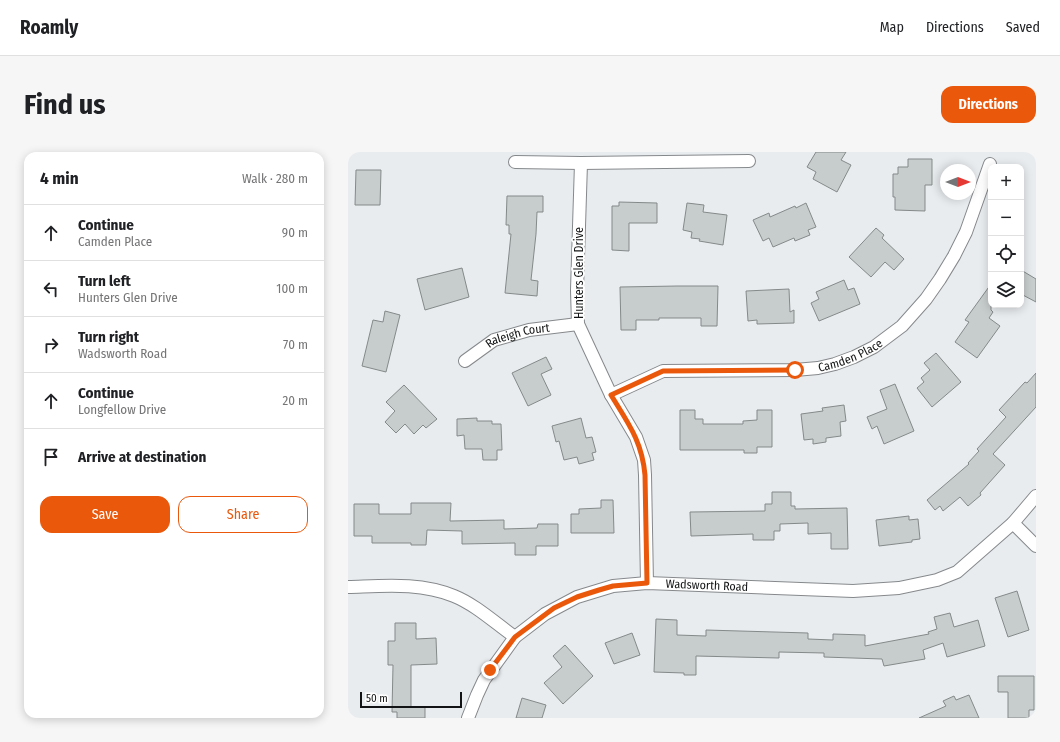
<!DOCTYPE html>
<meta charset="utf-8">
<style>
:root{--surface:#fff;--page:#f6f6f6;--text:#202124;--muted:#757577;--line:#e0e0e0;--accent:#ea580c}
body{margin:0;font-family:"Fira Sans Condensed",sans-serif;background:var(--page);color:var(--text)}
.controls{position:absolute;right:12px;top:12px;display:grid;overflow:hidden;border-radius:8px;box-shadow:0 2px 10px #0003}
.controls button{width:36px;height:36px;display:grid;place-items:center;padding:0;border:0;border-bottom:1px solid var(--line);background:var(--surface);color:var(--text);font:20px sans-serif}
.compass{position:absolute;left:592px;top:12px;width:36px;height:36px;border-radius:50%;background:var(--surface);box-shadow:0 2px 10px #0003;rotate:90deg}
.scale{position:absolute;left:12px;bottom:10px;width:102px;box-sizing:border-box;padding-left:4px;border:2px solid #121314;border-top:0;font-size:11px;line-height:14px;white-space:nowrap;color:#121314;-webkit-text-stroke:3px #fff;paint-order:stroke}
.stop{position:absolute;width:12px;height:12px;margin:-9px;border:3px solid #ea580c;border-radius:50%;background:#fff}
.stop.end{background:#ea580c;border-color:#fff;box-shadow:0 1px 4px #0008}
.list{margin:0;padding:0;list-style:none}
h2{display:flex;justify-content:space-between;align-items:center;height:52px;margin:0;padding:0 16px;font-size:17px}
h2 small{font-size:13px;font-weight:400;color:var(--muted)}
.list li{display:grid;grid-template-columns:26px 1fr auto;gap:12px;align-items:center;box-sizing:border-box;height:56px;padding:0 16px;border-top:1px solid var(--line)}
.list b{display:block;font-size:15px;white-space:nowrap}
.list p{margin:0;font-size:13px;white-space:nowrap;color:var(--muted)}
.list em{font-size:13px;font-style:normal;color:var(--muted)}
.actions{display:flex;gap:8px;padding:12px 16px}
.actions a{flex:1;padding:9px 0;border:1px solid var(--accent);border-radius:12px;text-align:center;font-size:14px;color:var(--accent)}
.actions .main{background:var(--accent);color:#fff}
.icon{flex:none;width:22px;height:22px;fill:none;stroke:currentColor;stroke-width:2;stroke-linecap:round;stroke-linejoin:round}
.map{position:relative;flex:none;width:688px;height:566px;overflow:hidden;border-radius:12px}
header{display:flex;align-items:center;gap:24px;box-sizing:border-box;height:56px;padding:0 20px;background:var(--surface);border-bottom:1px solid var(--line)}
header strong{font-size:19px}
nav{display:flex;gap:22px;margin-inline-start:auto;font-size:14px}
.intro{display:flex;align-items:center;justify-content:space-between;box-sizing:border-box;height:96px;padding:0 24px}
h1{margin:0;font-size:28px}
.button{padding:10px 18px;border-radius:12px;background:var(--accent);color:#fff;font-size:14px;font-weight:700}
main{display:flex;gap:24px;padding:0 24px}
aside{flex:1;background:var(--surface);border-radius:12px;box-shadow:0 2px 10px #0003}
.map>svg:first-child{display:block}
</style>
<header>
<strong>Roamly</strong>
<nav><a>Map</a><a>Directions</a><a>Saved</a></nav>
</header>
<div class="intro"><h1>Find us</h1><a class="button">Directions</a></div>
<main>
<aside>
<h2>4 min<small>Walk · 280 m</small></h2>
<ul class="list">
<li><svg class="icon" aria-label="ahead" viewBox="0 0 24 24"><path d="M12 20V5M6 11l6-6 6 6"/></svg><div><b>Continue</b><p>Camden Place</p></div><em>90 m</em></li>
<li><svg class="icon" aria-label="left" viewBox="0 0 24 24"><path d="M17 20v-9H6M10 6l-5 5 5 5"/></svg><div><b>Turn left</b><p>Hunters Glen Drive</p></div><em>100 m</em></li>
<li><svg class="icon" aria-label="right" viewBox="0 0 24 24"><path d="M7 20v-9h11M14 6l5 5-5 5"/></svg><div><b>Turn right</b><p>Wadsworth Road</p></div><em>70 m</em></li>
<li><svg class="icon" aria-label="ahead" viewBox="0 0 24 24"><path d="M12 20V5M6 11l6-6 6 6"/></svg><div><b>Continue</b><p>Longfellow Drive</p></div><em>20 m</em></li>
<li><svg class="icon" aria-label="arrive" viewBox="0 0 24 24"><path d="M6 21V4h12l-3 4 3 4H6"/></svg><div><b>Arrive at destination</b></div></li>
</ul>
<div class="actions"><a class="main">Save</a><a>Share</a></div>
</aside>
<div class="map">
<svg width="688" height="566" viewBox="0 0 688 566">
<rect width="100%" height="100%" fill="#e9ecef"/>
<g fill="#c7cccd" stroke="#848989">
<polygon points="468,0 498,0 493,8 503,13 489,40 465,27 468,20 459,15"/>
<polygon points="560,7 584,7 584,33 577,33 577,59 547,58 547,45 545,45 545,22 550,22 550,15 560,15"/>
<polygon points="8,18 33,18 32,53 7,53"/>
<polygon points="159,44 195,44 195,60 189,60 188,82 183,128 190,129 189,144 157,141 163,82 161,82 161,73 158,73"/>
<polygon points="271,50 309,51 309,71 281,71 281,99 264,98 264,54 271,54"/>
<polygon points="339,51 356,53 355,60 379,63 375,93 351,89 352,87 343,86 344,80 335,78"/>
<polygon points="458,51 468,75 460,78 462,83 447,89 446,86 425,95 421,86 415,89 405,68 421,61 422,65 447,54 448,56"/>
<polygon points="528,76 536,83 534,86 556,107 546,118 537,110 523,125 501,105"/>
<polygon points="114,116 121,145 77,158 69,127"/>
<polygon points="673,118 688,127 688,150 673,142"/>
<polygon points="496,128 500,138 506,136 512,152 471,169 463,151 471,147 468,140"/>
<polygon points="643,132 643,158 645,160 641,166 652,174 629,206 607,190 621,170 617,168"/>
<polygon points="329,134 370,134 369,174 353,174 353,166 311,166 311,168 288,168 288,178 273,178 272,135"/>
<polygon points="441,137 442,160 446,158 446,171 409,172 409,168 400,169 398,139"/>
<polygon points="37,159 52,163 38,220 14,214 25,168 35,170"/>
<polygon points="588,201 613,230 584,255 569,236 576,230 573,226 582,218 576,211"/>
<polygon points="198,205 204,217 193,222 203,243 180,254 164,221"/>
<polygon points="688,221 688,255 645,302 657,313 632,341 633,343 620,354 612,345 595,359 592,354 587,358 579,348 621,312 620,311 631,299 629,297 658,265 651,258 677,230 679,231"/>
<polygon points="547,232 566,279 536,292 529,274 524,277 519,265 539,257 532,238"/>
<polygon points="56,233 89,267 78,276 75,273 66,282 57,272 48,281 37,270 47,259 38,250"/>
<polygon points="496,253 498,269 492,270 493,284 478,286 478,290 465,292 465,287 456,288 453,262 475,259 474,256"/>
<polygon points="332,258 347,258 347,267 355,267 355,272 395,272 395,269 409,268 409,258 424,258 424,295 409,295 409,301 396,301 396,298 332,298"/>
<polygon points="129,266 129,269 144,269 144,272 153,272 154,298 149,298 149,308 135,308 134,297 117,297 116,283 109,284 109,267"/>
<polygon points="233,266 238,286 244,285 248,300 244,301 246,308 231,312 229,305 216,308 211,289 208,290 204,274"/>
<polygon points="424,340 443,340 443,354 447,354 447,357 499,356 500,397 483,397 483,381 460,382 460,371 432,372 432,379 426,379 426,388 405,388 405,382 343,384 342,360 417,359 417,352 424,352"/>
<polygon points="253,348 265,348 266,381 223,381 223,362 231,362 231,357 253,356"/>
<polygon points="63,351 103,351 102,369 156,368 156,377 189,376 190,372 210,372 210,394 188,394 188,403 167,403 167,391 114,392 114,379 79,378 78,393 63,393 63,391 24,391 24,384 6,384 6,352 31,352 31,362 63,362"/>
<polygon points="561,364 561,368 570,367 572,387 564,388 564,390 531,394 528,368"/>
<polygon points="669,439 681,478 660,485 647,446"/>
<polygon points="602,461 606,475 630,468 637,494 599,505 595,491 575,498 577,507 536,514 534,507 476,505 476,501 431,500 431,506 348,504 348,523 336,523 336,521 306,520 308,467 329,468 329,483 358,484 358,478 460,481 460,487 485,488 485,482 517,483 517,494 581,482 580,480 589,477 586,465"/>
<polygon points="47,471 68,471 68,487 88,486 89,512 63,513 63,555 77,555 77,566 49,566 49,560 44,560 45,513 40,513 40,489 47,489"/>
<polygon points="284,481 292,503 266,512 257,491"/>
<polygon points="217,493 245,524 215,552 196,531 214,515 205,504"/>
<polygon points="650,524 686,524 686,558 681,558 681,566 660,566 660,540 650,540"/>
<polygon points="621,543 631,566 571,566 598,554 595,549 606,544 608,548"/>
<polygon points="174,546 198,553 194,566 168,566"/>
</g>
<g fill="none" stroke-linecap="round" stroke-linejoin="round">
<g stroke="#86898c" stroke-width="14">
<g id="minor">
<polyline points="167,10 233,11 401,9"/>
<polyline points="233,11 229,138 230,172 263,243 288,285 296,308 297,323 299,431"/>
<path id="s1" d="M117,209L146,188L181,178L230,172"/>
<path id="s2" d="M263,243L315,219L447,218L470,216L487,212L506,205L526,195L554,174L578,147L592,127L606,104L618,80L642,12"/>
<polyline points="665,371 688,394"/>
<path d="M0,435C35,434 72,430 106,444C128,453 147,471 167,485"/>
<path id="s3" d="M120,566L129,543L136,528L167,485L197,462L229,445L265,434L299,431L505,439L551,436L589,428L609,420L665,371L688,344"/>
</g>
</g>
<use href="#minor" stroke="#fff" stroke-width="12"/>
</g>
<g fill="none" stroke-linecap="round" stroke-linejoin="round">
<path stroke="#ea580c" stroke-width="5" d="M142,518L167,485L206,456L229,445L251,438L265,434L299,431L297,323C294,289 280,271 263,243L315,219L447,218"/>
</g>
<g text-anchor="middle" stroke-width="4" stroke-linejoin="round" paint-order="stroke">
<g font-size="12" fill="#121314" stroke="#fff">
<text transform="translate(231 121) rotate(-90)" y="4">Hunters Glen Drive</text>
<text dy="4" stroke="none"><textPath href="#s1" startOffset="60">Raleigh Court</textPath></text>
<text dy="4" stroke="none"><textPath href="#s2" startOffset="247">Camden Place</textPath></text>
<text dy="4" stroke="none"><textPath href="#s3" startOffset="300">Wadsworth Road</textPath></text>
</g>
</g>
</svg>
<div class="controls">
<button>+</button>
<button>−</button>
<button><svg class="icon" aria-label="locate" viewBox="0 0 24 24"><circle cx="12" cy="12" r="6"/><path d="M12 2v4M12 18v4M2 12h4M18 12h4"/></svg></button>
<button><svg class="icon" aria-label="layers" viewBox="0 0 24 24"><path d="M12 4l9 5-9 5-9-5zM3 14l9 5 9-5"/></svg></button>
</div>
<svg class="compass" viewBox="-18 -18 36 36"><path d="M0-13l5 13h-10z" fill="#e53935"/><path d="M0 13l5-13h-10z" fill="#757577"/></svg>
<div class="scale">50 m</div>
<div class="stop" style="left:447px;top:218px"></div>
<div class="stop end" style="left:142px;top:518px"></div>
</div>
</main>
